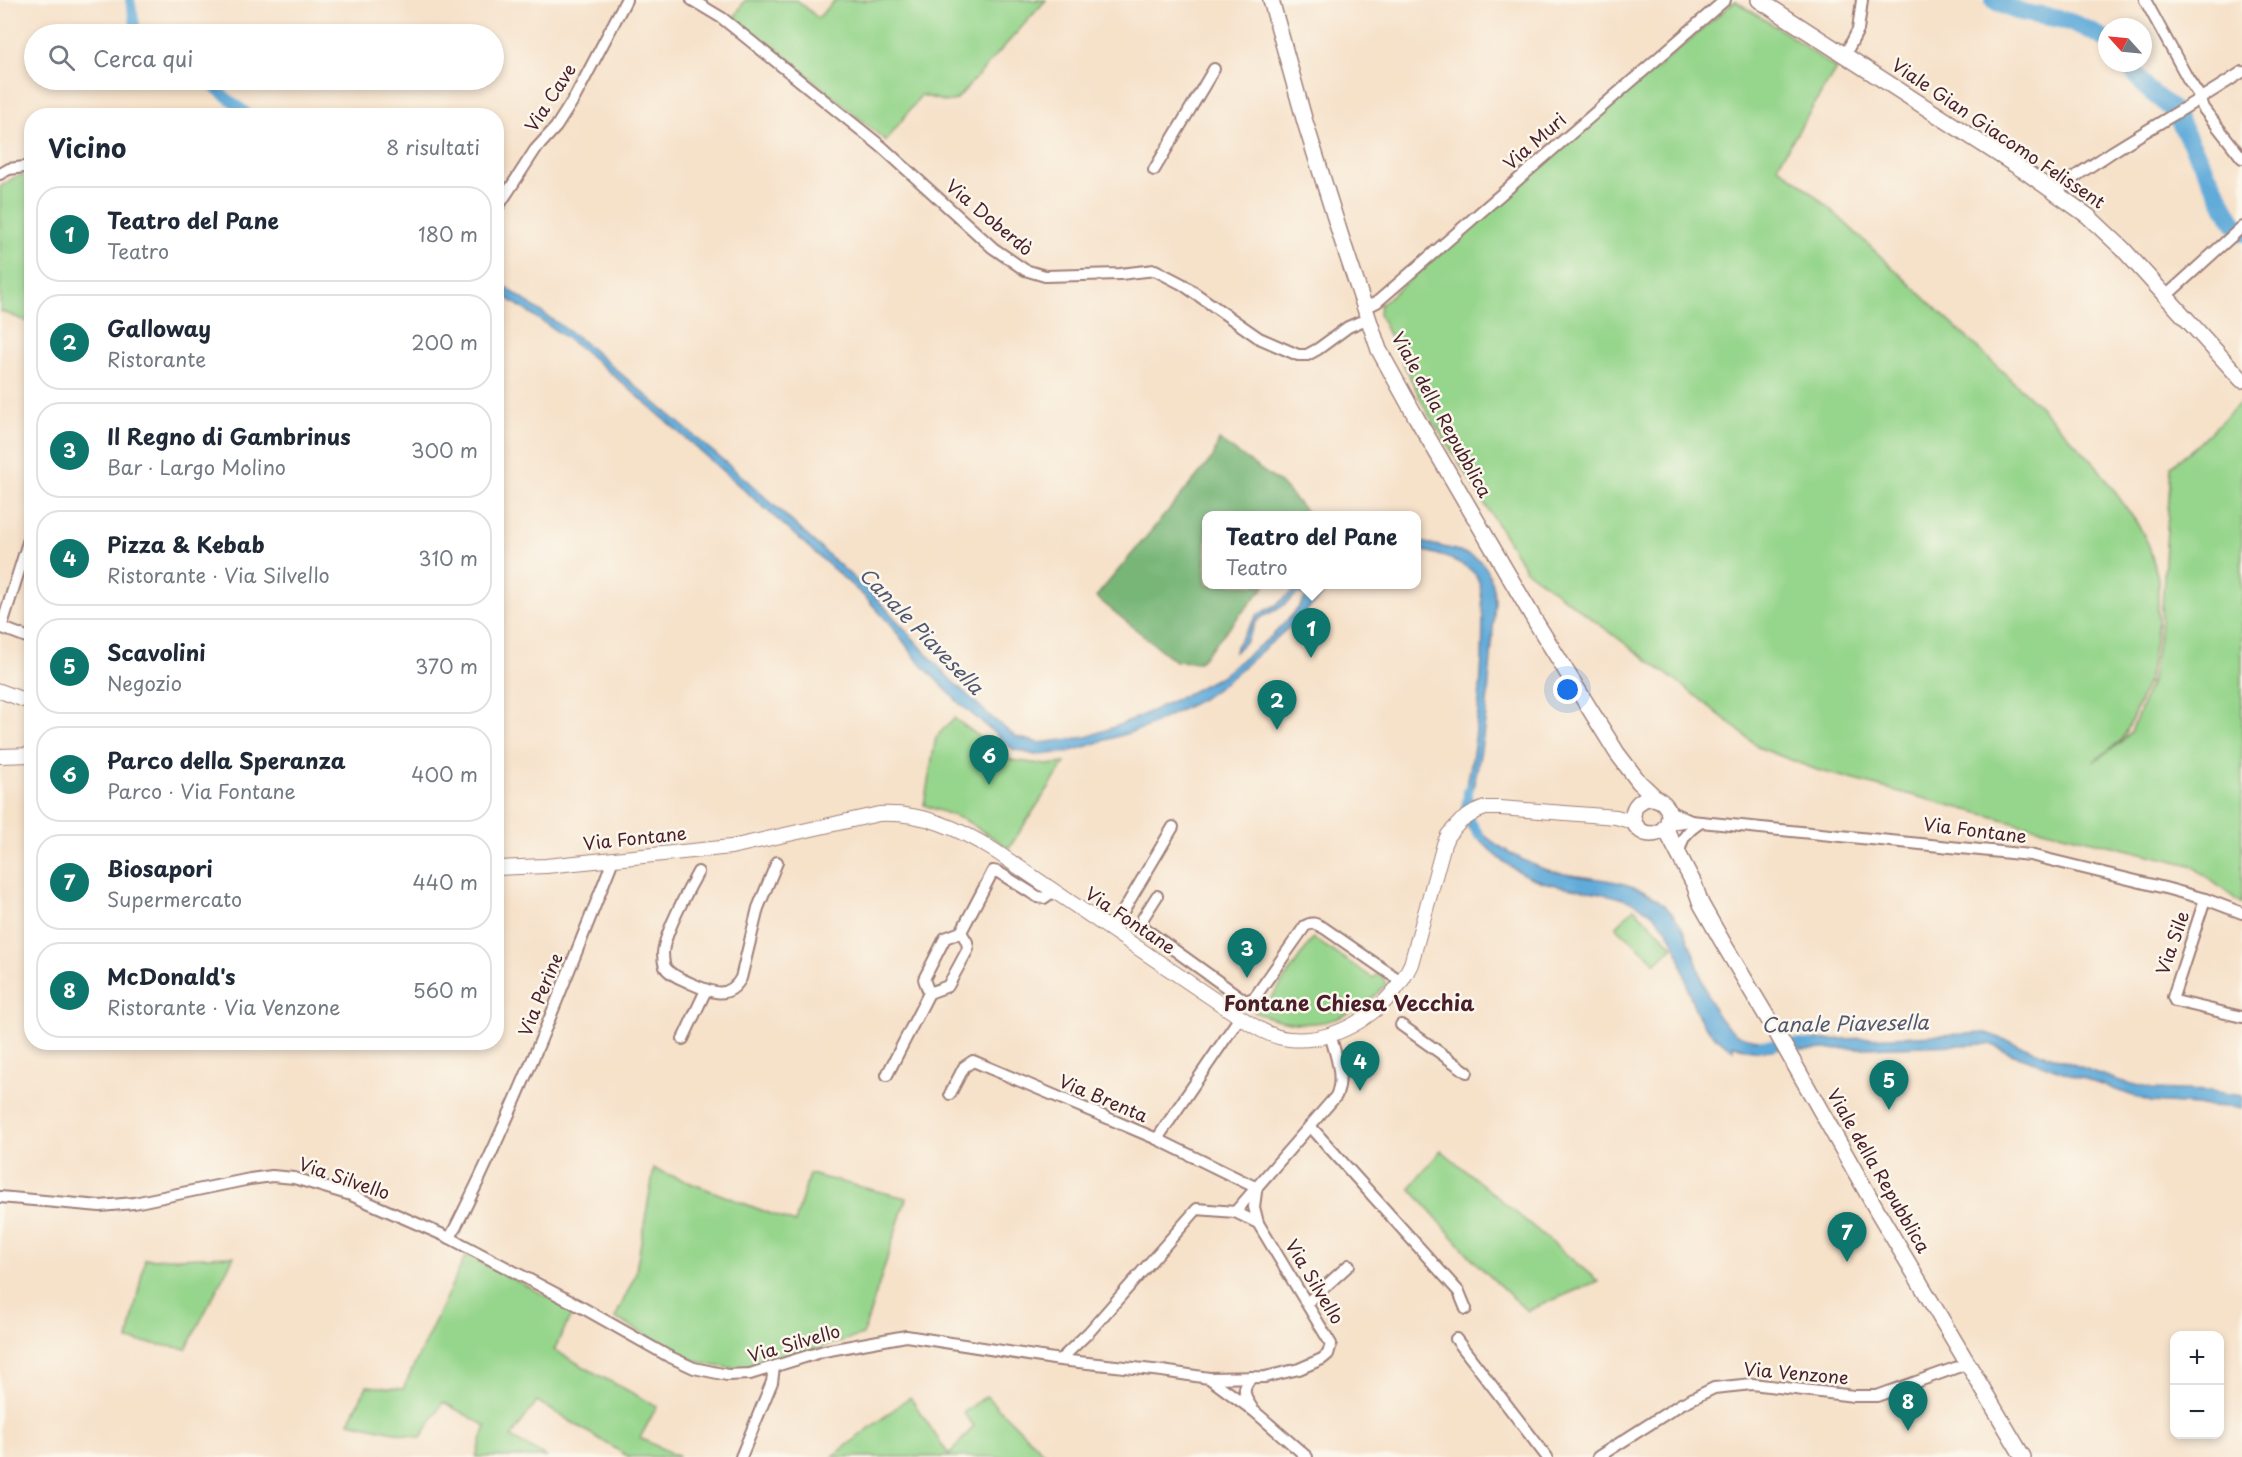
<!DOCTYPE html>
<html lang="it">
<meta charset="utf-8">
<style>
:root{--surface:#fff;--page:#f6f6f7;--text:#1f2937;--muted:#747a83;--line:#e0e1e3;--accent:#0f766e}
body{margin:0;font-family:"Playpen Sans",sans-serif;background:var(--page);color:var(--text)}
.controls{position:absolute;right:18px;bottom:18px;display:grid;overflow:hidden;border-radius:12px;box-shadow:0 3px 9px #0003}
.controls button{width:54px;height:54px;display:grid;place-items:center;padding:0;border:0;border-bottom:2px solid var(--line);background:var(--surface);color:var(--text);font:30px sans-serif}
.compass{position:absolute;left:2098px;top:18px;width:54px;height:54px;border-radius:50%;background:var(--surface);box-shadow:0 3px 9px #0003;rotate:297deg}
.you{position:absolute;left:1568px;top:690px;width:21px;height:21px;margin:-15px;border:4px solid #fff;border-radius:50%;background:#1a73e8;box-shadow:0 0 0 9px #1a73e833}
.badge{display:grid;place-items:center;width:39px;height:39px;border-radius:50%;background:var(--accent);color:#fff;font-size:20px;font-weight:700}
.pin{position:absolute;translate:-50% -50px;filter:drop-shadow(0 2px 3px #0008)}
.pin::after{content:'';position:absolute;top:32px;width:21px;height:18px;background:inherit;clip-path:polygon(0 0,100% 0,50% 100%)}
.popup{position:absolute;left:1202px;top:511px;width:219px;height:78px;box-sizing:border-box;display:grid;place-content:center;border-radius:12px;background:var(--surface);filter:drop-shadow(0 2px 4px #0005);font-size:20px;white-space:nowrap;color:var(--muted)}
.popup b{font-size:22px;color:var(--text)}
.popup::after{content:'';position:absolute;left:50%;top:100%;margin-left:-12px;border:12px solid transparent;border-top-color:var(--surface)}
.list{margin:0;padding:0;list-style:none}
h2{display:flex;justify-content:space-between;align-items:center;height:78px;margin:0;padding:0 24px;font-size:26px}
h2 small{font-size:20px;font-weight:400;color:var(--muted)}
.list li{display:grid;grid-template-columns:39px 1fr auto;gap:18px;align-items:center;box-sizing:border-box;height:96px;margin:0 12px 12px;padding:0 12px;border:2px solid var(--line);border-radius:24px}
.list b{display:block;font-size:22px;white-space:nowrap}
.list p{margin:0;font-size:20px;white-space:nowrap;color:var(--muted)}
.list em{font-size:20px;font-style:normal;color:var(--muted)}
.icon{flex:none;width:33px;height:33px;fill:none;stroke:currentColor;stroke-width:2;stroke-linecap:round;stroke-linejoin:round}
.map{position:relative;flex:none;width:2242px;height:1457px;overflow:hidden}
.search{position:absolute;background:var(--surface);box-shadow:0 3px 9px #0003;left:24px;top:24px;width:480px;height:66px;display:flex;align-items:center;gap:15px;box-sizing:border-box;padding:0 21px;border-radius:33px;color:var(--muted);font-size:22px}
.panel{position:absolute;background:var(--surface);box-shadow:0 3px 9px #0003;left:24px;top:108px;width:480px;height:942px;border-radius:24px}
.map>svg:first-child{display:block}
</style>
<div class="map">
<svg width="2242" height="1457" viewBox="0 0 2242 1457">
<rect width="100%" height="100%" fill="#fbf7ec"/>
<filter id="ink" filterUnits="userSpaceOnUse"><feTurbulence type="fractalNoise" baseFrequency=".0167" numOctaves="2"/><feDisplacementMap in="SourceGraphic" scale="12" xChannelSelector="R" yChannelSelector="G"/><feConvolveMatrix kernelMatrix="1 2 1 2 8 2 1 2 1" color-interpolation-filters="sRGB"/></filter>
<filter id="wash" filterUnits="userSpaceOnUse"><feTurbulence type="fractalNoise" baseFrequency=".008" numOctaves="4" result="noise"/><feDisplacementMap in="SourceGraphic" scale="24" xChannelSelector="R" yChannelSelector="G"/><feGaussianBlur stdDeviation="1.35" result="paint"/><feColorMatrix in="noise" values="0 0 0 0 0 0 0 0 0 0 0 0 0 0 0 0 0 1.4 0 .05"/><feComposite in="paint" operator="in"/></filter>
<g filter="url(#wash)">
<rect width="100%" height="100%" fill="#f6e1c9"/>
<g fill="#96d58c" stroke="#707a5c" stroke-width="1.5">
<polygon points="745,0 797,0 818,18 835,0 1046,0 956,100 947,102 921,95 886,141 778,50 734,18"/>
<polygon points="1735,1 1789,35 1836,69 1777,166 1799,182 1840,218 2038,405 2096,465 2139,526 2149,546 2158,578 2158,623 2149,679 2126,733 2120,741 2093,762 2120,743 2131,732 2152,679 2161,623 2171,466 2197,445 2242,401 2242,904 2191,865 2009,821 1817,770 1760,748 1700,699 1526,570 1426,410 1379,314 1380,305"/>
<polygon points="26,174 32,175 31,323 0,311 0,187 15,177"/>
<polygon points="954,718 1011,760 1047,765 1065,763 1009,848 965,820 924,805 936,737"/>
<polygon points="1634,908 1673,946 1656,963 1616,927"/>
<path d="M1313,938L1373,978L1377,974L1383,978L1386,984C1348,1026 1306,1033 1254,1012L1262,1000L1268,1003Z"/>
<polygon points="1441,1150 1598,1281 1527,1311 1476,1263 1410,1188"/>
<polygon points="654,1169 795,1223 809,1174 906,1198 863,1335 743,1370 709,1365 689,1358 615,1318 635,1276"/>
<polygon points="466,1255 574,1310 554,1350 602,1377 657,1406 640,1438 679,1457 629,1457 537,1401 511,1437 546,1457 476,1457 486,1426 443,1402 421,1438 349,1422 367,1386 403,1389"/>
<polygon points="234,1256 186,1349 128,1340 145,1259"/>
<polygon points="986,1396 1048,1457 832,1457 910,1397 949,1455 974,1426 963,1413"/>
</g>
<polygon fill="#78b678" stroke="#616a52" stroke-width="1.5" points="1219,440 1280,483 1309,515 1206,516 1206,584 1266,585 1199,662 1175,661 1096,597 1213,457"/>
<g fill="#60abd9" stroke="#556582" stroke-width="1.5">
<polygon points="496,280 580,339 744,478 881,603 947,676 990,716 1016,737 1039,743 1087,737 1130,721 1189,693 1221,676 1273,635 1295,612 1306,597 1299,593 1281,607 1262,617 1256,622 1246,641 1235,652 1236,646 1257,615 1276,605 1301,585 1332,585 1296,621 1227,681 1202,699 1147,727 1068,752 1035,755 1013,749 958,702 918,661 891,625 866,598 647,404 594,359 565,337 497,291"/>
<path d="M1416,541C1433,545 1472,551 1483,564C1491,573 1493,588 1495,600C1490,668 1488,736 1469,803L1462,807C1466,789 1470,771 1473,753C1478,724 1491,592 1475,574C1465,562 1431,551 1416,550Z"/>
<path d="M1474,821C1480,833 1489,839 1499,846C1513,855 1529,864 1544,869C1584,882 1620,873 1658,900C1705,934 1695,1008 1734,1032C1744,1039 1756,1040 1769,1041L1774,1050C1760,1051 1746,1051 1733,1044V1050C1723,1043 1713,1036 1705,1026C1682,996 1687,950 1660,921C1624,884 1566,896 1523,874C1501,863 1483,843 1467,826Z"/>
<polygon points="1986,1033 2120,1081 2152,1089 2210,1091 2242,1096 2242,1108 2151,1102 2020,1057 1990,1044 1800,1050 1796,1041"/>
</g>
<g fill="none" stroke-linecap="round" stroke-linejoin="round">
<g stroke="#60abd9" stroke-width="10">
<polyline points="130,0 137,34"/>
<polyline points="204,80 251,116"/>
<polyline points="1468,791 1467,816 1479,835"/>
<polyline points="1756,1045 1810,1044"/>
</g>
<g stroke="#60abd9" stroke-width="18">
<path d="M1994,0C2015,15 2039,14 2063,20C2079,24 2093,32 2107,40"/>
<polyline points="2127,63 2146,88 2173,110 2234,223 2242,233"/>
</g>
</g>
</g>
<g filter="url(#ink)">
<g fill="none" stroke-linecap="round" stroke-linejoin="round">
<g stroke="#a0807a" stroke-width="14">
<g id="street">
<polyline points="692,0 722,18 882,147 993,248 1025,270 1045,276 1120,274 1155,270 1182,284 1259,338 1298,355 1307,355 1318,349 1348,327 1369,318"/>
<polyline points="2145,0 2188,79 2198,94 2203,108 2242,158"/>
<polyline points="1845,55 1858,30 1862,0"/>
<polyline points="1154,170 1214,69"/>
<polyline points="0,174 9,169 32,166"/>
<path d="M2056,192C2073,176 2093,165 2112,152C2155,125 2200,100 2242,72"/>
<polyline points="496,210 535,150 556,127 575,97 626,0"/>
<polyline points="2166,296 2242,227"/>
<polyline points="1365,308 1377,302 1725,0"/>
<polyline points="0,627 32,639"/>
<polyline points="1,628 29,539"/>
<polyline points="1669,811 1691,821"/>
<polyline points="1668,824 1691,821 2030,855 2165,888 2205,899 2242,913"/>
<path d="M1679,855C1681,838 1687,831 1701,822"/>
<path d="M698,872C688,890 664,933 663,953C663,956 664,964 665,967C669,974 681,979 688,982C708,991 728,1002 741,978L758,908L777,862"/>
<path d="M1157,896L1143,918L1141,926L1244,1000H1249L1255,997L1305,926C1313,921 1316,924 1324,928L1402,982"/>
<polyline points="2205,899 2173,997 2175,1001 2242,1017"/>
<polyline points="1112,930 1173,827"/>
<polygon points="961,932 967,942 968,949 948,986 929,993 924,979 945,938"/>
<polyline points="961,932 993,871 998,872 1038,897 1044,898 1054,891"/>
<polyline points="1401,1025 1467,1072"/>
<polyline points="683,1039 706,990"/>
<polyline points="887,1075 929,993"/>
<polyline points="950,1094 964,1067 973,1061 1157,1139 1257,1188"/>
<polyline points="1310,1126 1459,1292 1466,1309"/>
<polyline points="1157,1139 1240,1017"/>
<polyline points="1256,1192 1254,1207 1258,1223"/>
<polyline points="0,1197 100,1206 134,1203 250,1179 272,1176 294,1178 351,1195 450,1238 583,1308 668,1356 694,1368 727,1375 750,1374 824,1351 906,1336 1060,1360 1162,1371 1209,1378 1265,1377 1299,1369 1322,1359 1328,1354 1331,1344 1258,1223 1235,1212 1197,1209 1089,1332 1060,1360"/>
<path d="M1235,1212L1336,1096C1345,1078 1335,1053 1330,1034"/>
<path d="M450,1238C512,1118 561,991 611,865L610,859"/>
<polyline points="1307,1303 1349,1265"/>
<polyline points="1456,1339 1547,1457"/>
<path d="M1252,1377C1240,1388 1245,1397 1252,1408"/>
<polyline points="1209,1378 1254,1411 1307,1457"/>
<polyline points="741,1457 772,1382 774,1367"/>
<polyline points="1598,1457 1681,1404 1714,1388 1752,1384 1854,1396 1877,1396 1969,1363"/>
</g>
</g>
<g stroke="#a0807a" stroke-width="16">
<g id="secondary">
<polyline points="0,691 32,703"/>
<polyline points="0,756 32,755"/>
<path d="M496,868L546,866L731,847L879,814C923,812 958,828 995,851L1231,1011C1248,1022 1267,1037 1289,1039C1339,1044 1390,1009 1411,964L1444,844L1448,835L1461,821L1475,812L1485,808H1500L1616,817L1633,822"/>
</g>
</g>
<g stroke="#a0807a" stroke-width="18">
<g id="primary">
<polyline points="1271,0 1305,122 1342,240 1379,350 1416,417 1537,624 1617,753 1639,782 1657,799"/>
<polyline points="1759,0 2026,172 2088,216 2123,249 2242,380"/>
<circle cx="1651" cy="816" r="18"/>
<polyline points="1665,828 1694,884 1701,904 1726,948 1779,1037 1878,1212 2023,1457"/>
</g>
</g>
<use href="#street" stroke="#fff" stroke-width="10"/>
<use href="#secondary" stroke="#fff" stroke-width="14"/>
<use href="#primary" stroke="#fff" stroke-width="15"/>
</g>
</g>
<g text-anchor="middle" stroke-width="5" stroke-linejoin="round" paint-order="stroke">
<g font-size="18" fill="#4a1f2b" stroke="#fbf7ec">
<text transform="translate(551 98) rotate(-57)" y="6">Via Cave</text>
<text transform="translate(1998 134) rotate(34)" y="6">Viale Gian Giacomo Felissent</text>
<text transform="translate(1535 142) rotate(-41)" y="6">Via Muri</text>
<text transform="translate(989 218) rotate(40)" y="6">Via Doberdò</text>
<text transform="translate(1441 415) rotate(61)" y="6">Viale della Repubblica</text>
<text transform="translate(1975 831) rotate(7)" y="6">Via Fontane</text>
<text transform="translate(635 839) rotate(-6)" y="6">Via Fontane</text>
<text transform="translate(1130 921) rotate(34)" y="6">Via Fontane</text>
<text transform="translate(2173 943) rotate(-71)" y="6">Via Sile</text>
<text transform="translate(541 995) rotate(-68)" y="6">Via Perine</text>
<text transform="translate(1103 1099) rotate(23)" y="6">Via Brenta</text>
<text transform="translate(1878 1171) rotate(60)" y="6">Viale della Repubblica</text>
<text transform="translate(344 1179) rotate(19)" y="6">Via Silvello</text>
<text transform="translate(1314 1282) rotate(59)" y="6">Via Silvello</text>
<text transform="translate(794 1344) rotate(-16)" y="6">Via Silvello</text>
<text transform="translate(1796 1374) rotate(5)" y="6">Via Venzone</text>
</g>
<g font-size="20" font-style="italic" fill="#535771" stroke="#fbf7ec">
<text transform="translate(921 631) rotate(46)" y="7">Canale Piavesella</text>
<text transform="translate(1845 1024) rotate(-1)" y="7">Canale Piavesella</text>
</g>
<g font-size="21" font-weight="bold" fill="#4a1f2b" stroke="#fbf7ec">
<text x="1349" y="1011">Fontane Chiesa Vecchia</text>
</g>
</g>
</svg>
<div class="controls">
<button>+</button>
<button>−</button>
</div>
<svg class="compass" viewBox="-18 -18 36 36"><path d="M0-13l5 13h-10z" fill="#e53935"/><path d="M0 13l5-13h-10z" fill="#747a83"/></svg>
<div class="you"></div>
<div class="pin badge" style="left:1311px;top:658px">1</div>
<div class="popup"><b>Teatro del Pane</b>Teatro</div>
<div class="pin badge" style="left:1277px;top:730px">2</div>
<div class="pin badge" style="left:1247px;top:978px">3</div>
<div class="pin badge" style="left:1360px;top:1091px">4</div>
<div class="pin badge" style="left:1889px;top:1110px">5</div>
<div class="pin badge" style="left:989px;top:785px">6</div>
<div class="pin badge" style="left:1847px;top:1262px">7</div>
<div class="pin badge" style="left:1908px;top:1431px">8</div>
<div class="search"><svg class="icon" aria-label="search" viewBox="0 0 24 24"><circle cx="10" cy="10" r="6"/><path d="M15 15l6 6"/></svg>Cerca qui</div>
<section class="panel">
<h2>Vicino<small>8 risultati</small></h2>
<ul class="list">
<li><span class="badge">1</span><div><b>Teatro del Pane</b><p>Teatro</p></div><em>180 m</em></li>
<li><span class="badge">2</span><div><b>Galloway</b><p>Ristorante</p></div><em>200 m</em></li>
<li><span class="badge">3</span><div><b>Il Regno di Gambrinus</b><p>Bar · Largo Molino</p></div><em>300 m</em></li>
<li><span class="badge">4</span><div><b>Pizza &amp; Kebab</b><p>Ristorante · Via Silvello</p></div><em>310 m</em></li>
<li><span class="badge">5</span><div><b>Scavolini</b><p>Negozio</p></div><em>370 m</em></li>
<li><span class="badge">6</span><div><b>Parco della Speranza</b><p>Parco · Via Fontane</p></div><em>400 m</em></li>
<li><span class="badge">7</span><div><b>Biosapori</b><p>Supermercato</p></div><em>440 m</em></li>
<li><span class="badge">8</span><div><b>McDonald's</b><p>Ristorante · Via Venzone</p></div><em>560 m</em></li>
</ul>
</section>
</div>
